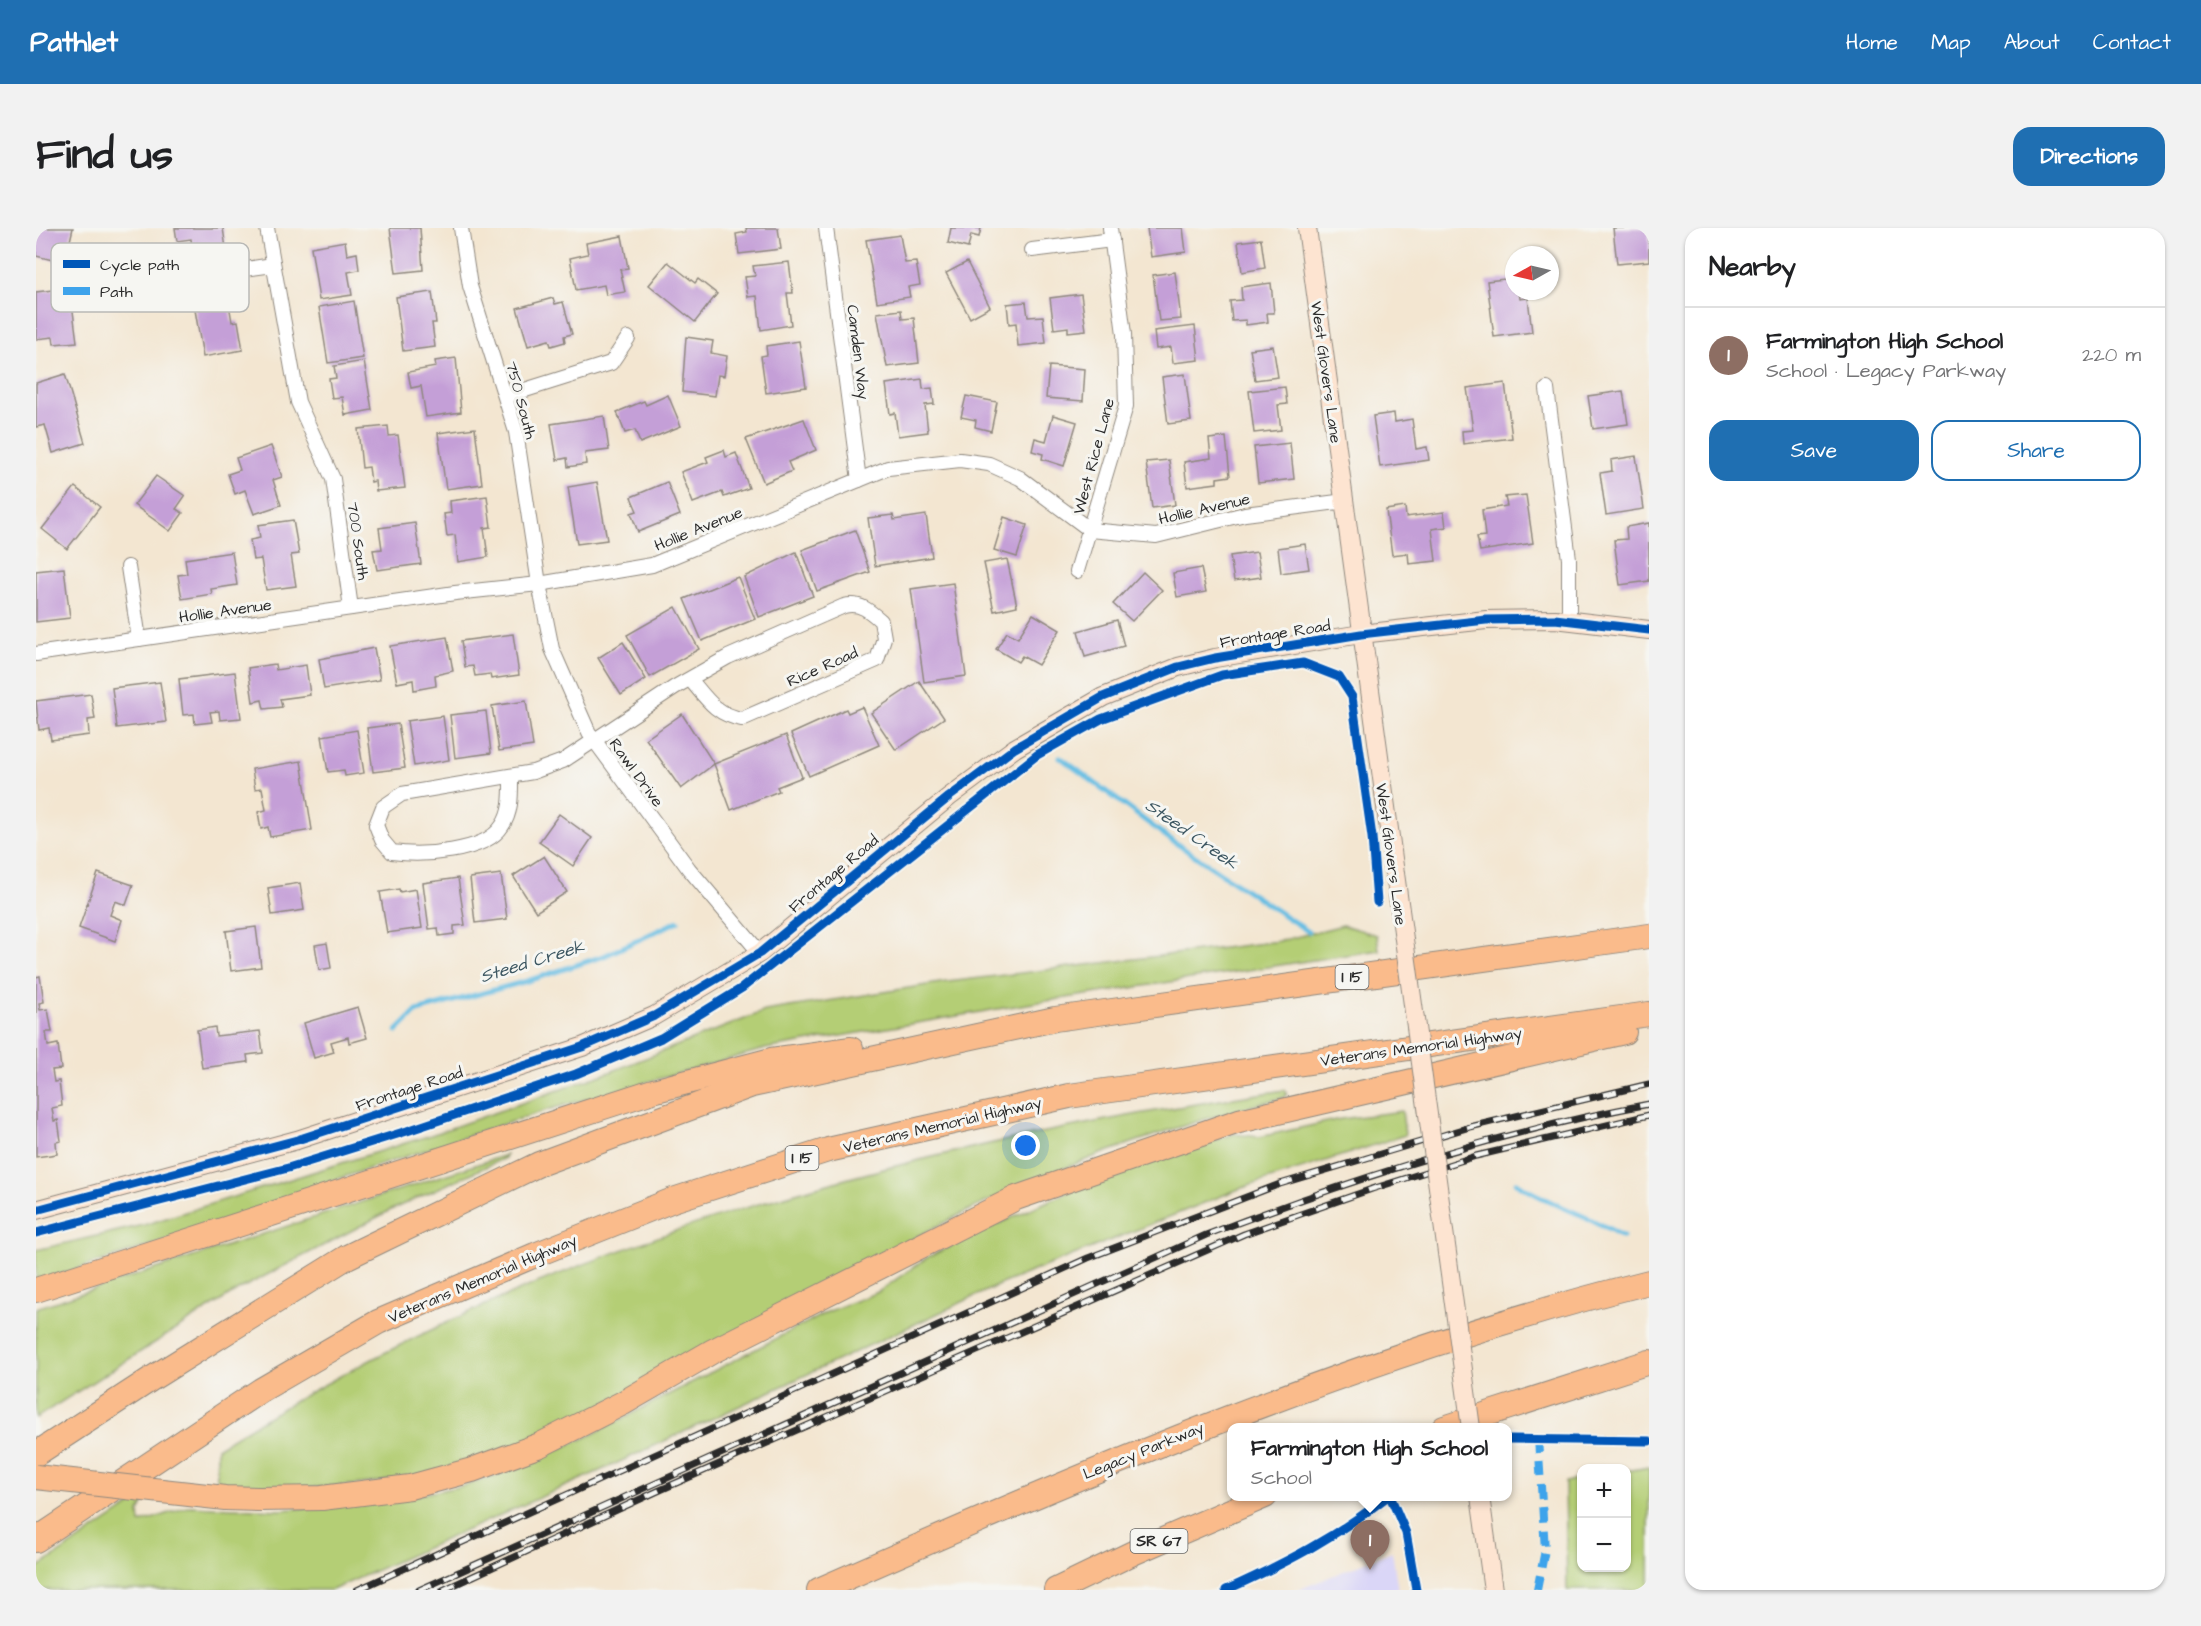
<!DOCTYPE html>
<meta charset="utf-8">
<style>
:root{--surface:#fff;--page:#f2f2f2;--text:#202124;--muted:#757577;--line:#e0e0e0;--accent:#1f6fb2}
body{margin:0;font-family:"Architects Daughter",sans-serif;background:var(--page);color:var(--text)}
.controls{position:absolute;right:18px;bottom:18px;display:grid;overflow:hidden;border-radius:12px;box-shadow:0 2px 4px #0004}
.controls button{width:54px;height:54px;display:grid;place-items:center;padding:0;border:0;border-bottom:2px solid var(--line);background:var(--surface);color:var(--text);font:30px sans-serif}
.compass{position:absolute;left:1469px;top:18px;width:54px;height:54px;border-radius:50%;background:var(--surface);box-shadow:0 2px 4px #0004;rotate:262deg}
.you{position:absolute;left:990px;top:918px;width:21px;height:21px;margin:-15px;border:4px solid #fff;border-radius:50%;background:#1a73e8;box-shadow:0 0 0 9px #1a73e833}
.badge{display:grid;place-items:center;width:39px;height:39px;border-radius:50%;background:var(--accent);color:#fff;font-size:20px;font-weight:700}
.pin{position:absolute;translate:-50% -50px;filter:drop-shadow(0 2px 3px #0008)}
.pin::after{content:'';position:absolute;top:32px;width:21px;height:18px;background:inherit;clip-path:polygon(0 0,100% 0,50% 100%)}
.popup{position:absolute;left:1191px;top:1195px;width:285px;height:78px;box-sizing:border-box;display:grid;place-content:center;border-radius:12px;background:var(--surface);filter:drop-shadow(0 2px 4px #0005);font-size:20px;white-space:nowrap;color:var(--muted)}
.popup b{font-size:22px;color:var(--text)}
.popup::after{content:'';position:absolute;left:50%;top:100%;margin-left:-12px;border:12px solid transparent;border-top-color:var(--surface)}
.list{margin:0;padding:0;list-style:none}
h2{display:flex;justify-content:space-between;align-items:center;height:78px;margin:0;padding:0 24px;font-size:26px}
h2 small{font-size:20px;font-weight:400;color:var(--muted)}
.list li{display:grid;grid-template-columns:39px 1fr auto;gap:18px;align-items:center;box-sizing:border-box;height:96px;padding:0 24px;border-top:2px solid var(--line)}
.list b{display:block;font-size:22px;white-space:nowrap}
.list p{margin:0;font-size:20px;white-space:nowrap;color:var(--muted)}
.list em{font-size:20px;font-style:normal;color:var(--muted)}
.actions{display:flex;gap:12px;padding:18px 24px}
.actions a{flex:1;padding:14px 0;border:2px solid var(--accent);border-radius:18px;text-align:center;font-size:21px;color:var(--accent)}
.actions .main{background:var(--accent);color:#fff}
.map{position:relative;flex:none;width:1613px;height:1362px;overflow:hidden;border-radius:18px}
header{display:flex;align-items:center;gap:36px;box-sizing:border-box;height:84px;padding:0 30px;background:var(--accent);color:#fff}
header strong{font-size:28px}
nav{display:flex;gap:33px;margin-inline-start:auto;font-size:21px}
.intro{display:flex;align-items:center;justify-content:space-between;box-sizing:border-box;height:144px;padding:0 36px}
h1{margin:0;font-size:42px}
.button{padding:15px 27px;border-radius:18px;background:var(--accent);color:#fff;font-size:21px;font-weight:700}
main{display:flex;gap:36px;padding:0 36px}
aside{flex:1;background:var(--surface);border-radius:18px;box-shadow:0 2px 4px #0004}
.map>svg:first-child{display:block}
</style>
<header>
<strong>Pathlet</strong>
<nav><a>Home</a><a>Map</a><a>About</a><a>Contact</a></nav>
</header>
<div class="intro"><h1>Find us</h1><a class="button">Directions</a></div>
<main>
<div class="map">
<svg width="1613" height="1362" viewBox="0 0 1613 1362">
<rect width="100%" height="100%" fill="#f6f6f2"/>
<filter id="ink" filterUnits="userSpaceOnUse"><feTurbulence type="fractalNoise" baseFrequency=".0167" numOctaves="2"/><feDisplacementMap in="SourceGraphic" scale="12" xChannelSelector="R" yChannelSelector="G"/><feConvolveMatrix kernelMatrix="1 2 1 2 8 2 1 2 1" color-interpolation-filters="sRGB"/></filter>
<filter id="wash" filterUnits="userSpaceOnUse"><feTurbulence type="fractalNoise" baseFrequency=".008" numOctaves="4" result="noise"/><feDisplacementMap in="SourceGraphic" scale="24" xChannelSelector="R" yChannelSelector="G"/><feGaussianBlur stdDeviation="1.35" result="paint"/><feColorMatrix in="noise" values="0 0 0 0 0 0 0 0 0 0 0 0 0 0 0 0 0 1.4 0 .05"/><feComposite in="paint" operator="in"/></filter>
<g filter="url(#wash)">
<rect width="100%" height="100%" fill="#f3e6d1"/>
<polygon fill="#dad6f7" points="1356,1323 1362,1362 1262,1362"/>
<g fill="#b4ce74" stroke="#707c50" stroke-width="1.5">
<polygon points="1307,697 1341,707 1343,722 991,776 729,821 511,882 292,954 293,960 0,1054 0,1022 108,997 392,908 574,844 729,783 904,755 1244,713"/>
<path d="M1249,862L1251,866L1249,869C1139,897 1032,934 929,984C829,1033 731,1090 633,1142C570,1175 507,1210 439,1232C357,1259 266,1264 181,1257V1220C507,1013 871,918 1249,862Z"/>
<polygon points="1366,883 1369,907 1203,961 965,1056 577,1237 296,1362 0,1362 0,1341 101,1273 108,1274 103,1284 104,1295 154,1278 243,1282 342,1275 431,1257 468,1245 551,1209 791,1084 842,1064 892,1029 977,989 1050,956 1198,906 1223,909 1305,891"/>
<polygon points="470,927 469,930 357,981 202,1062 0,1190 0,1080"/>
<polygon points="1613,1239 1613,1362 1531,1362 1529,1254 1545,1251 1546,1340 1590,1340 1591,1243"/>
</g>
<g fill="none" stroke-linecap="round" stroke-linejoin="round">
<g stroke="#66bee3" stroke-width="5">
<polyline points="1024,529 1135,612 1273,704"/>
<polyline points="361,803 381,783 491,753 568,728 642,693"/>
<path d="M1480,955C1515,978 1553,987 1587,1009"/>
</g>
</g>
<g id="blocks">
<g fill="#c49fd7">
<polygon points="0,0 37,0 29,35 0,28"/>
<polygon points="139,0 187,0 191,27 157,31 155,11 141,13"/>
<polygon points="354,0 384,0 387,42 360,45"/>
<polygon points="710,0 742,0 745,21 703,26 700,6 711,4"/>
<polygon points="915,0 945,0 943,9 935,7 932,20 912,15"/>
<polygon points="1111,0 1147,0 1150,24 1115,29"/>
<polygon points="1577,0 1613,0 1613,33 1581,36"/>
<polygon points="864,7 869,35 880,34 884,57 872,59 874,69 841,74 830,12"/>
<polygon points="586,8 592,40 584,41 589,64 570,67 568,57 540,62 534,30 552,26 550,15"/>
<polygon points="1225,11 1229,40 1206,44 1202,14"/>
<polygon points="309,13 311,27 321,25 323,42 312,44 316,67 283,72 275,19"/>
<polygon points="632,34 659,55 662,51 681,66 659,94 613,57"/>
<polygon points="753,34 757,65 751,65 755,97 725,102 721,68 712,69 709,49 719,48 717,38"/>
<polygon points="931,34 954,79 934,90 910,45"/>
<polygon points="1139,44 1145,91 1123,93 1117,47"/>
<polygon points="1478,50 1478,63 1483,63 1484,71 1492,70 1496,104 1458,109 1451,53"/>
<polygon points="1235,55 1238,85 1231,85 1232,94 1210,97 1210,92 1196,93 1194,73 1206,72 1205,59"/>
<polygon points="34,60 41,114 18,116 17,109 0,111 0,64"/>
<polygon points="396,64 400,95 396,95 399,119 367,123 360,69"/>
<polygon points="1045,66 1050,102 1032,104 1032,99 1018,101 1014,70"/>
<polygon points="192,70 196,94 202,93 207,122 167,129 158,76"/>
<polygon points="517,70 519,76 527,74 536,106 528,108 529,114 515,118 513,112 492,118 481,80"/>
<polygon points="318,73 327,130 292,135 283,79"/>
<polygon points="990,74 992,89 1007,88 1010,115 982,118 980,95 973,96 971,76"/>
<polygon points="865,82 866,91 878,90 883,135 851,139 841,85"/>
<polygon points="1159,98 1163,132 1137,135 1135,119 1120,121 1118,103"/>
<polygon points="650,109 677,113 675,125 691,128 688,148 682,147 679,168 646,164"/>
<polygon points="763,113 770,159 730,165 725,128 731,127 730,118"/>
<polygon points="1237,118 1242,149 1219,152 1214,121"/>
<polygon points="420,130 425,184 390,189 385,158 375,160 372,144 400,139 399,133"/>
<polygon points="328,133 336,182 309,187 306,169 296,170 293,151 300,150 298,138"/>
<polygon points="1013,138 1049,141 1047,173 1010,170"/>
<polygon points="29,146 49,215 17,225 9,197 0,199 0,155"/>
<polygon points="1149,146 1155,193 1132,196 1126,149"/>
<polygon points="886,151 887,161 896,160 898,176 889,177 892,204 862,208 859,185 854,186 850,156"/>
<polygon points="1469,155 1476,210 1427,216 1426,203 1437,202 1431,160"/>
<polygon points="1249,159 1251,176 1242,177 1245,202 1218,205 1213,163"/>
<polygon points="1587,163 1592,196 1557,201 1552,168"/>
<polygon points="632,167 645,198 604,215 599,202 589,205 581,184 608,173 610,177"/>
<polygon points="930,168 961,174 955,203 939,199 940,192 925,189"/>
<polygon points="1358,185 1359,194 1376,191 1380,221 1391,219 1393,232 1344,239 1337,188"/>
<polygon points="1017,187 1041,194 1028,238 1006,231 1007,226 996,223 999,210 1010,213"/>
<polygon points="568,188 573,222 549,225 550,236 532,239 531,230 521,232 515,196"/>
<polygon points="768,191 780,222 752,234 756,243 728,255 710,211"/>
<polygon points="352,198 353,208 362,207 369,260 340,263 339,253 335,254 333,239 326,240 322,201"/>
<polygon points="439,200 446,256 410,261 402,205"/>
<polygon points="1190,209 1194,248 1181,250 1181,255 1151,259 1148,234 1175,230 1173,211"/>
<polygon points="1254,215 1258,251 1222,255 1218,219"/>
<polygon points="235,218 246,249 237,252 245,277 218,286 209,262 199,266 192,246 204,242 200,230"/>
<polygon points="688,222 690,229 700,225 713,260 688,269 686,264 657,275 645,244 672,234 670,229"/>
<polygon points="1600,228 1608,281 1570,287 1564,245 1576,243 1575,232"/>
<polygon points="1133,232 1139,277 1116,280 1110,234"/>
<polygon points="120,248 149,268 140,281 147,285 134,303 98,277"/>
<polygon points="561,254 571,312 541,316 532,259"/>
<polygon points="631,254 644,287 602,304 595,285 601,283 595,269"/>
<polygon points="39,259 64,279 31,321 6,301"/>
<polygon points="1490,267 1497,315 1444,323 1441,309 1449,308 1446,282 1471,278 1469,269"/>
<polygon points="451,268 455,299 448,300 452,329 422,334 419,307 411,308 408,286 415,285 414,273"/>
<polygon points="1369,279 1370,289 1408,284 1410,299 1396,301 1400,333 1373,336 1372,325 1356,327 1350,282"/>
<polygon points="857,287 858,292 890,287 896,329 839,338 832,290"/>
<polygon points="968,289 991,297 981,329 958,322"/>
<polygon points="257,292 263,326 255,327 260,358 230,362 225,331 217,332 214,312 224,310 222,297"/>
<polygon points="379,295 385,336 341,342 337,322 346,321 343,300"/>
<polygon points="1613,295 1613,353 1584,357 1578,312 1591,311 1590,299"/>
<polygon points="819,302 834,344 781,363 766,322"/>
<polygon points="1269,316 1273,341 1245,345 1242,320"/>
<polygon points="196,324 201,357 175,361 176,366 146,371 142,347 151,346 149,331"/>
<polygon points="760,324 777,368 723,389 708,349"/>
<polygon points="1221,324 1225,349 1198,353 1194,328"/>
<polygon points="971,331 981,378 958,383 948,335"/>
<polygon points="28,340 34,390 0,394 0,343"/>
<polygon points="1165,340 1170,364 1141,369 1137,345"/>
<polygon points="1107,344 1126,362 1096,393 1077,376"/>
<polygon points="702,349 719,391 666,413 648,371"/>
<polygon points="917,355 930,448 888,454 875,361"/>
<polygon points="640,379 663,421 614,449 591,407"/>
<polygon points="997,386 1024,402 1002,437 986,428 982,434 960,421 971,404 982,410"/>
<polygon points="1081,392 1088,418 1049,429 1042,403"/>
<polygon points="477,406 483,447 455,451 454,446 439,448 437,438 429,439 425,413"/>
<polygon points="411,409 417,443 399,447 400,458 378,462 377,452 361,455 354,418"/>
<polygon points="587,414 610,451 585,467 562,430"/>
<polygon points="338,420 344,452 288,461 283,431"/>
<polygon points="239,436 240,442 270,437 274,467 244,471 246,479 228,481 226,472 217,474 212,440"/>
<polygon points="199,444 205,490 184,492 183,483 174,484 176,494 159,496 158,486 147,487 143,451"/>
<polygon points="883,453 908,490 860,522 835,485"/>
<polygon points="124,454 130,494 81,500 76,460"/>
<polygon points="55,466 59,491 52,492 53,507 15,512 13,500 3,502 0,473"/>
<polygon points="490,473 497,518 463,523 456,478"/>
<polygon points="826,479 843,517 773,548 755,506 810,481 812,485"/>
<polygon points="450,483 455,525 419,530 414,487"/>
<polygon points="646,486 678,536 645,561 610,511"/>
<polygon points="407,488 413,532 378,538 371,493"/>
<polygon points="362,496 369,540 337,544 331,500"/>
<polygon points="321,502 328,545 309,548 308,542 292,544 286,508"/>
<polygon points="750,507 766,549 741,559 743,563 695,582 678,536"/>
<polygon points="265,533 276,602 234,609 232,599 225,601 222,584 230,582 226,560 219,561 216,541"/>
<polygon points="523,586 556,610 537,638 503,614"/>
<polygon points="508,628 531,664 500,684 477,648"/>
<polygon points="62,645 97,657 90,677 79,673 74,687 86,692 79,713 43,700"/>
<polygon points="465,646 471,691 439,695 434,650"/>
<polygon points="422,650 429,697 418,698 418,706 403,708 402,700 393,701 387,655"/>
<polygon points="264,655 268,682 236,687 232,660"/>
<polygon points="363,661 364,664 380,661 386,700 351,705 344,664"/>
<polygon points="220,699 225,739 195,743 190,703"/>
<polygon points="291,715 295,740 283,742 279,717"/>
<polygon points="4,748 8,774 3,775 4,782 12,781 16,804 10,804 12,818 22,816 25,841 16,842 18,854 23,853 26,878 16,880 18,893 22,892 25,913 20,914 21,926 0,929 0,749"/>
<polygon points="322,779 331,810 313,815 312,809 295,814 298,824 278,830 268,795"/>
<polygon points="179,799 180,808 224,803 227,825 211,827 212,834 166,840 161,802"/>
</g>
</g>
</g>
<g filter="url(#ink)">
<use href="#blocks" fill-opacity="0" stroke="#8f887e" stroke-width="1.5"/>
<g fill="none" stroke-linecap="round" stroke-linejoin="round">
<g stroke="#8f887e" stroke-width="16">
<g id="street">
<polyline points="231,0 262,174 297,251 315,380"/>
<polyline points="425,0 434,58 480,204 503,356 516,421 553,505 653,641 724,725"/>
<polyline points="790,0 823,252"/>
<polyline points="996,22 1076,12"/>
<polyline points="86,59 237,37"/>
<polyline points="1511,161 1533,331 1533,392"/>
<polyline points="470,168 575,135 592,110"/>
<polyline points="92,339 103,411"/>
<polyline points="1041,343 1090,178 1088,106 1074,0"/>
<polyline points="0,426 419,365 503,356 616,337 852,240 924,232 953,236 984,250 1054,302 1120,308 1209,286 1309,273"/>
<path d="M475,548C475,565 476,584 466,598C449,625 385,628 356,624L346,612L340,597L347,579L366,566L497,544L527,533L639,459L692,429L808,378C824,374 834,383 845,393L848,410L841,432L706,491C680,487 670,470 654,451"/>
</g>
</g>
<g stroke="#8f887e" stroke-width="20">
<g id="secondary">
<polyline points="1271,0 1364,682"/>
<polyline points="0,982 261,912 546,819 618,788 724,725 913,569 979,520 1067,469 1142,439 1179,430 1325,406 1450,392 1519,391 1613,402"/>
<polyline points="1444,1268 1457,1362"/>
</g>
</g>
<g stroke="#8f887e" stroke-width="26">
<g id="highway">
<polyline points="0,1062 617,863 735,832 815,821"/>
<polyline points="1408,1200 1613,1134"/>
<polyline points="0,1226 115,1151 311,1029 503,936 716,857 1019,791 1613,708"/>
<polyline points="223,1271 286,1270 374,1259 436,1242 504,1217 587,1175 677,1123 980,970 1203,893 1588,804"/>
<polyline points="0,1312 225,1162 342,1094 499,1027 637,972 792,922 1033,868 1613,786"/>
<path d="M783,1362C1053,1243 1325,1126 1613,1054"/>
<polyline points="1020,1362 1099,1324 1229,1268"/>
</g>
</g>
<use href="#street" stroke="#fff" stroke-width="14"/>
<use href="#secondary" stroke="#fde4d1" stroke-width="18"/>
<use href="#highway" stroke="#fabb8b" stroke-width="24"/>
<g stroke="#2b2b2b" stroke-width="7">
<g id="rail">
<polyline points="321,1362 1052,1030 1244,956 1434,899 1613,856"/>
<path d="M383,1362L1170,1007C1313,952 1462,904 1613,876"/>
<polyline points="407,1362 622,1263 1208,1006 1336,961 1440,928 1613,887"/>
</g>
</g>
<use href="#rail" stroke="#f6f6f2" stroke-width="4.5" stroke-dasharray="14" stroke-linecap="butt"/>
<g stroke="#8f887e" stroke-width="20" stroke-linecap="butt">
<polyline id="secondary-bridge" points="1364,682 1435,1200"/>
</g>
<g stroke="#8f887e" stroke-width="26" stroke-linecap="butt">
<polyline id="highway-bridge" points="0,1249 189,1270 223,1271"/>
</g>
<use href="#secondary-bridge" stroke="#fde4d1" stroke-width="18"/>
<use href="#highway-bridge" stroke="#fabb8b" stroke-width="24"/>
<polyline stroke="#3ea3eb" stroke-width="8" stroke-dasharray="15 8" stroke-linecap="butt" points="1501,1362 1509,1322 1502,1210"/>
<g stroke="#f6f6f2" stroke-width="13">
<g id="cycleway">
<polyline points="0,982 261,912 546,819 618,788 724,725 913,569 979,520 1067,469 1142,439 1179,430 1325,406 1450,392 1519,391 1613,402"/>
<polyline points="0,1005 252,940 371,903 540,846 625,810 706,760 1001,527 1065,491 1186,447 1267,435 1303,449 1316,469 1336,609 1341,674"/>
<polyline points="1472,1211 1613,1213"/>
<polyline points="1354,1268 1370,1305 1380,1362"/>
<path d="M1190,1362C1250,1335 1300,1309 1352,1268"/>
</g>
</g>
<use href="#cycleway" stroke="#0057b8" stroke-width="9"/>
</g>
</g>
<g text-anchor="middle" stroke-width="6" stroke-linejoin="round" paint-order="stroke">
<g fill="#f6f6f2" stroke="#686867" stroke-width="1.5">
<rect x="1299.5" y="737" width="33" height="24" rx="4.5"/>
<rect x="749.5" y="918" width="33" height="24" rx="4.5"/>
<rect x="1094.5" y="1301" width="57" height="24" rx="4.5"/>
</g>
<g font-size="15" font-weight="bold" fill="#2b2b2b">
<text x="1316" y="754">I 15</text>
<text x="766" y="935">I 15</text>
<text x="1123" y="1318">SR 67</text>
</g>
<g font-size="16" fill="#2b2b2b" stroke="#f6f6f2">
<text transform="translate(823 124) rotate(83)" y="6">Camden Way</text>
<text transform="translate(1291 144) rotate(82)" y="6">West Glovers Lane</text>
<text transform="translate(486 172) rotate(75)" y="6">750 South</text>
<text transform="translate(1057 228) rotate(-75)" y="6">West Rice Lane</text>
<text transform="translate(1168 280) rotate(-13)" y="6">Hollie Avenue</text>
<text transform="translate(662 300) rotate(-22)" y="6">Hollie Avenue</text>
<text transform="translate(323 313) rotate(82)" y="6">700 South</text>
<text transform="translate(189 382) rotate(-8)" y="6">Hollie Avenue</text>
<text transform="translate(1239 405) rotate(-9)" y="6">Frontage Road</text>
<text transform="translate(786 438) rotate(-24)" y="6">Rice Road</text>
<text transform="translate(601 544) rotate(54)" y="6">Rawl Drive</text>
<text transform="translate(1356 626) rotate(82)" y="6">West Glovers Lane</text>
<text transform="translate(797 645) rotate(-40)" y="6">Frontage Road</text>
<text transform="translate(1385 818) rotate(-8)" y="6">Veterans Memorial Highway</text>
<text transform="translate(373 860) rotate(-18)" y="6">Frontage Road</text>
<text transform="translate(906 896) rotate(-13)" y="6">Veterans Memorial Highway</text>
<text transform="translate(446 1050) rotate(-23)" y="6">Veterans Memorial Highway</text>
<text transform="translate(1107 1222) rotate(-22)" y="6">Legacy Parkway</text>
</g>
<g font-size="18" font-style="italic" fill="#3d5762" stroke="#f6f6f2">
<text transform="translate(1156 606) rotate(35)" y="6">Steed Creek</text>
<text transform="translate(496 733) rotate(-17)" y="6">Steed Creek</text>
</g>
</g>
<rect x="15" y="15" width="198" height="69" rx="9" fill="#f6f6f2" stroke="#b9b9b6" stroke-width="1.5"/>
<rect x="27" y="32" width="27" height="8" fill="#0057b8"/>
<rect x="27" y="59" width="27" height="8" fill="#3ea3eb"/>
<g font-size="16" fill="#2b2b2b">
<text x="64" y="42">Cycle path</text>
<text x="64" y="69">Path</text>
</g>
</svg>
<div class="controls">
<button>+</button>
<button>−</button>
</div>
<svg class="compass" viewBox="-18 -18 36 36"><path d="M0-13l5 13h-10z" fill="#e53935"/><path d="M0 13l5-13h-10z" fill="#757577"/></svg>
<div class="you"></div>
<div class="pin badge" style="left:1334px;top:1342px;background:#8d6e63">1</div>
<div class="popup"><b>Farmington High School</b>School</div>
</div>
<aside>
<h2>Nearby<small></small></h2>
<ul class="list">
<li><span class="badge" style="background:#8d6e63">1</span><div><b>Farmington High School</b><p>School · Legacy Parkway</p></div><em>220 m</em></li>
</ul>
<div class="actions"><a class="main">Save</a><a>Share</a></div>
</aside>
</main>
